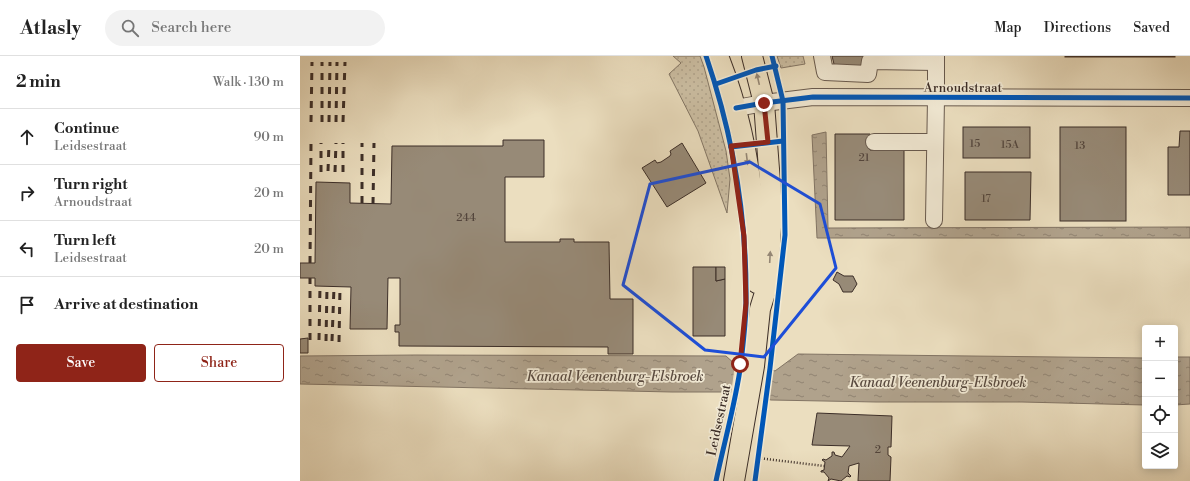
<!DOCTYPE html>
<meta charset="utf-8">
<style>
:root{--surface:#fff;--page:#f2f2f2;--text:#222;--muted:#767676;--line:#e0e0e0;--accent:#8f2418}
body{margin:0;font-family:"Libre Bodoni",serif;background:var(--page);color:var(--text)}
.controls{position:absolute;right:12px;bottom:12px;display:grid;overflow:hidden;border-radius:4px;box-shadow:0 2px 10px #0003}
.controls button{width:36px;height:36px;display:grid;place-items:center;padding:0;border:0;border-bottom:1px solid var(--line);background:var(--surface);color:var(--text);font:20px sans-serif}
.stop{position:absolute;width:12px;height:12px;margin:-9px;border:3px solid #8f2418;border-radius:50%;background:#fff}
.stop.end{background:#8f2418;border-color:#fff;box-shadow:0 1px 4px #0008}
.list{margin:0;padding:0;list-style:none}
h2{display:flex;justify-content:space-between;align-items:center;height:52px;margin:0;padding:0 16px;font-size:17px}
h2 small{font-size:13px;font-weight:400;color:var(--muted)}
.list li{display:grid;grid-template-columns:26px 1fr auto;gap:12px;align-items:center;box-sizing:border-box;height:56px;padding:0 16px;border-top:1px solid var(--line)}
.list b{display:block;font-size:15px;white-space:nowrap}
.list p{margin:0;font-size:13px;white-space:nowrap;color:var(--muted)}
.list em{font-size:13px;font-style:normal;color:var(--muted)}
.actions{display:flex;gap:8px;padding:12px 16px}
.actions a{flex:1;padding:9px 0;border:1px solid var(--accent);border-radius:4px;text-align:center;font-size:14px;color:var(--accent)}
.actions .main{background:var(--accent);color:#fff}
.icon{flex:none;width:22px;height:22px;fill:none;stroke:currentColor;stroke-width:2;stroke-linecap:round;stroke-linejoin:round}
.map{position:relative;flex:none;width:890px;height:425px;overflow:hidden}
header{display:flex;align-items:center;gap:24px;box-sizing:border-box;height:56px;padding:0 20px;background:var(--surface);border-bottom:1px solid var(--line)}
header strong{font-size:19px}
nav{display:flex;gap:22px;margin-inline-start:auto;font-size:14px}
.search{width:280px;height:36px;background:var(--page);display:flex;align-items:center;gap:10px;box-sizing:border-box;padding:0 14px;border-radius:22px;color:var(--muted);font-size:15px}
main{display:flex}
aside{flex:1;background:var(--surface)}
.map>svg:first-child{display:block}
</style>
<header>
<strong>Atlasly</strong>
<div class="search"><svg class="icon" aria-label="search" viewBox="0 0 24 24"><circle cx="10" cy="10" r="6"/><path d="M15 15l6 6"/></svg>Search here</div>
<nav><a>Map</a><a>Directions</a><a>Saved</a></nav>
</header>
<main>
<aside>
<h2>2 min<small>Walk · 130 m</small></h2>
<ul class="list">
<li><svg class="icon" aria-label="ahead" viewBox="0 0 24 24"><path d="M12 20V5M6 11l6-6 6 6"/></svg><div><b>Continue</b><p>Leidsestraat</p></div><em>90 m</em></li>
<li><svg class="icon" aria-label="right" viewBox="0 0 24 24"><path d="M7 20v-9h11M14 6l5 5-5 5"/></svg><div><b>Turn right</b><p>Arnoudstraat</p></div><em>20 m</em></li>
<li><svg class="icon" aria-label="left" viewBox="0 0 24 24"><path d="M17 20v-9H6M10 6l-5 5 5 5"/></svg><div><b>Turn left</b><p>Leidsestraat</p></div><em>20 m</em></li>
<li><svg class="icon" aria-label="arrive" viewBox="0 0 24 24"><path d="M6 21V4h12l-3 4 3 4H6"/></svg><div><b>Arrive at destination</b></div></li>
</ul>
<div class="actions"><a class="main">Save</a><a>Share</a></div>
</aside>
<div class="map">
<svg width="890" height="425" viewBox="0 0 890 425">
<defs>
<pattern id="green-dots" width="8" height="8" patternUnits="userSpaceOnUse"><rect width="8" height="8" fill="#cdc0a5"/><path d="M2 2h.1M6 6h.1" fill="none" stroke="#b1a58e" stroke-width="1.8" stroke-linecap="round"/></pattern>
<pattern id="water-ripples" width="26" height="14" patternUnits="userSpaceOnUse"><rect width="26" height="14" fill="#b0a28c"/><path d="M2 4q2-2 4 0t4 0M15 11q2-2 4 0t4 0" fill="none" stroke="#908472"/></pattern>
</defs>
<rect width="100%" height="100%" fill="#ebdebf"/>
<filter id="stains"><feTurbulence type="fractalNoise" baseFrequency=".005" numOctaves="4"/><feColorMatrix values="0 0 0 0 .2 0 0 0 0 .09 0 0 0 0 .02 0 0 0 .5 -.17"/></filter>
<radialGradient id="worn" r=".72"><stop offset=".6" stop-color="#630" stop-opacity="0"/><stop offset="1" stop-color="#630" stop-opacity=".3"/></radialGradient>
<g fill="url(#green-dots)" stroke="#847766">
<polygon points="373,0 400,0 404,11 426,95 430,123 427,157 398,75 369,18 381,7"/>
<polygon points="477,0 503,0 505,8 481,12"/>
</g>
<g fill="url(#water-ripples)" stroke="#827464">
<polygon points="526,76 528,172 890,171 890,182 517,182 512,79"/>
<polygon points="498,298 845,302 845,349 722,346 576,346 471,344 441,337 431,336 372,336 0,328 0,300 115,299 426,300 436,309 467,312 475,315"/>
<polygon points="875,301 890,301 890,348 875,349"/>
</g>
<polygon fill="#ebdebf" points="435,308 473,312 468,344 431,338"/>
<g fill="#978a77" stroke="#3c2e28">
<polygon points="532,0 563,0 563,12 535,12"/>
<rect x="765" y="0" width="110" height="1"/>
<rect x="663" y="71" width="67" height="31"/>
<rect x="760" y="71" width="66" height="94"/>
<polygon points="880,75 890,75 890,139 868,139 868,91 879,91"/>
<polygon points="535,78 570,78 570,94 604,94 604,164 535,164"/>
<polygon points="203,84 244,84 244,121 205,121 205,186 260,186 260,183 274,183 274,186 309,186 310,243 333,243 333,298 308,298 308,291 99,290 99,276 95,276 95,269 100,269 100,222 88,222 87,273 50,273 51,231 15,230 15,222 0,222 0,207 15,207 16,126 50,127 50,147 91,148 92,90 203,90"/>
<polygon points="382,87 406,127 367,151 342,112 355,104 357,107 361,106 370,100 371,98 370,95"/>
<polygon points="665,116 731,116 730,164 665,164"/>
<polygon points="393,211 416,211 416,225 425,223 425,280 393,280"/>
<polygon points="416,211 425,211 425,223 416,225"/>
<polygon points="537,216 544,220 553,220 557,228 552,236 543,236 539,228 533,224"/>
<polygon points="8,282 8,297 0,297 0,283"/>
<polygon points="517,357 592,360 591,391 588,391 588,399 591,401 590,425 558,425 559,407 549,410 548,417 551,420 550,421 547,420 541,425 531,423 528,425 529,422 524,416 521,416 521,415 524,414 525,406 522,404 523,403 526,404 532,400 532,396 534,396 535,399 542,401 550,390 512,389"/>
</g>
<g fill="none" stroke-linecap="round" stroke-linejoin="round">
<g stroke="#685a4e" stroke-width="18">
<g id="minor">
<polyline points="522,0 525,16 568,18 570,5 636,6"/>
<polyline points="436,52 464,47 513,41 890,42"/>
<polyline points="574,86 635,86"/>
<polyline points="634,164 636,42 636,0"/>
</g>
</g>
<g stroke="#3c2e28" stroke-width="22">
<g id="major">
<path d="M418,0C438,50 449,102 454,157C456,180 455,203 457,227"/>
<polyline points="434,425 454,310 460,253 468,227 472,153 464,47 452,0"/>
</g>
</g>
<polyline stroke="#3c2e28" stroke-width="2.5" stroke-dasharray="1 2" stroke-linecap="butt" points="458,402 524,410"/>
<use href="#minor" stroke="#f2ead5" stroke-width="16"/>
<use href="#major" stroke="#ebdebf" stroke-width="20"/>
<g stroke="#3c2e28" stroke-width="3" stroke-dasharray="7 7" stroke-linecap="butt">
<polyline points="11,66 12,6"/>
<polyline points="22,66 22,6"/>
<polyline points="29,66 30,6"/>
<polyline points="36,66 37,6"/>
<polyline points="43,66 45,6"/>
<polyline points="28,115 29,87"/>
<polyline points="21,116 21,87"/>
<polyline points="35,116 36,87"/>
<polyline points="43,116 43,87"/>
<polyline points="62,147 62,87"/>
<polyline points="73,148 74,87"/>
<polyline points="10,207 11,87"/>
<polyline points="10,284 10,222"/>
<polyline points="19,284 20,230"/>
<polyline points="26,285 27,231"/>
<polyline points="32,285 34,231"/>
<polyline points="39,286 40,231"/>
</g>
<g stroke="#f2ead5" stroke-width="8">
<g id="cycleway">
<path d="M406,0C433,79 447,163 446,246C446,266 443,287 441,307C436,345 424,387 416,425"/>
<polyline points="416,28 456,14 476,10"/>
<polyline points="436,52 464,47 513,41 890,42"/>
<polyline points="431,91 483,85"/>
<polyline points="455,425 470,312 485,179 483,45 472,0"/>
</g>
</g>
<use href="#cycleway" stroke="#0057b8" stroke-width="5"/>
</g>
<defs><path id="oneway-solid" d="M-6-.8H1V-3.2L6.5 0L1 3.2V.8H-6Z"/></defs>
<g fill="#948674">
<use href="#oneway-solid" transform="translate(458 23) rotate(-103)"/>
<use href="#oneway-solid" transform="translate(447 103) rotate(83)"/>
<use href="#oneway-solid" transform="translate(470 201) rotate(-87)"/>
</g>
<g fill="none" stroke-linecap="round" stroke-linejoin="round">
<polyline stroke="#8f2418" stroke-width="5" points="440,308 446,247 444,180 431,90 468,86 464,47"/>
</g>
<path fill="none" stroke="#1d4ed8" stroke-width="3" stroke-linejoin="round" d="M450,106L520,148L536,212L464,301L405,294L323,229L350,128Z"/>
<g text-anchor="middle" stroke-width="3.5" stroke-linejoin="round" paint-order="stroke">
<g font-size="11" fill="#53453c">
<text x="675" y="91">15</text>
<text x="710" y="92">15A</text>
<text x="780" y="93">13</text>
<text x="564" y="105">21</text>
<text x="686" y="146">17</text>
<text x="166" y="165">244</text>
<text x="578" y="397">2</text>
</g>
<g font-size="13" fill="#3c2e28" stroke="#f2ead5">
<text x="663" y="36">Arnoudstraat</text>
<text transform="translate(418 364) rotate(-78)" y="5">Leidsestraat</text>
</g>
<g font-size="14" font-style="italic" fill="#594b41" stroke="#f2ead5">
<text x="315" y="325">Kanaal Veenenburg-Elsbroek</text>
<text x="638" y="331">Kanaal Veenenburg-Elsbroek</text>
</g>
</g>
<rect width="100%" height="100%" filter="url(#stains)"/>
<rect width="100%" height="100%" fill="url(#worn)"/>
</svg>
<div class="controls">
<button>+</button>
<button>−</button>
<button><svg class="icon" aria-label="locate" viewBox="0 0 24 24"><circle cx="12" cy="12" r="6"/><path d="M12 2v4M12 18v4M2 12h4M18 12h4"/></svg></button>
<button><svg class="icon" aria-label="layers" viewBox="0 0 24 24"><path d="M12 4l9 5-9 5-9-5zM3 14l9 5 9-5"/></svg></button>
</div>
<div class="stop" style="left:440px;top:308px"></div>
<div class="stop end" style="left:464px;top:47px"></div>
</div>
</main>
